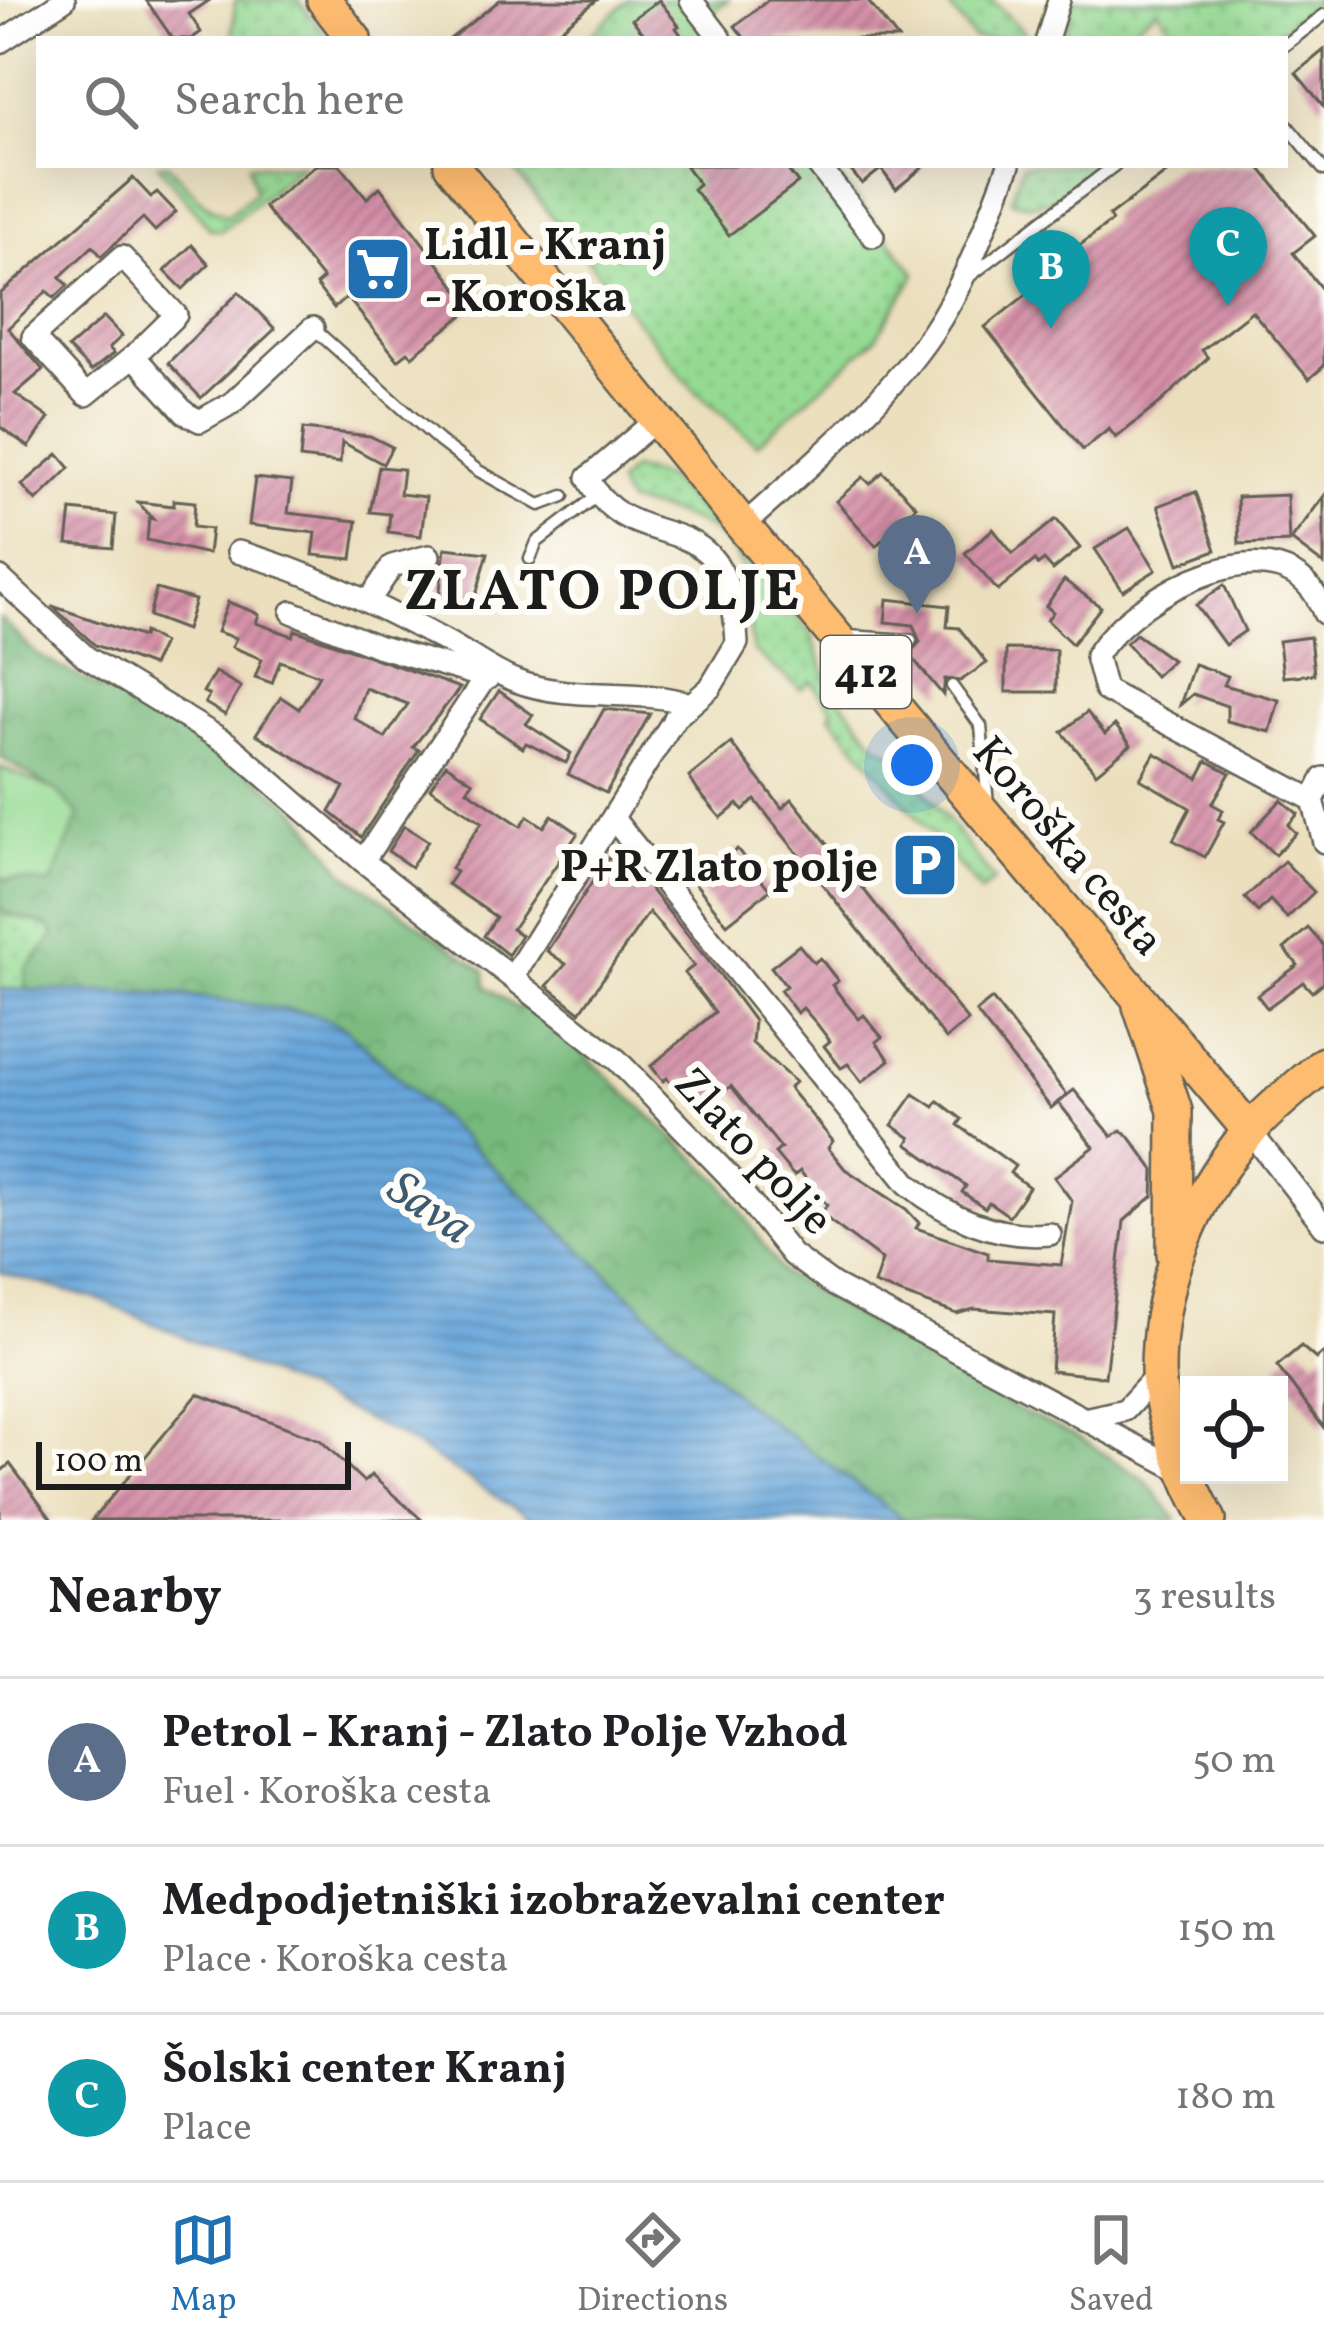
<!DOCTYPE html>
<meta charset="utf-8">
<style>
:root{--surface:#fff;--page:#f2f2f2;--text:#202124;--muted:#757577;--line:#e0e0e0;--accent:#1f6fb2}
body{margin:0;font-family:Vollkorn,serif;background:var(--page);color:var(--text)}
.controls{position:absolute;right:36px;bottom:36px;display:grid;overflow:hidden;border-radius:0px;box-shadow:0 12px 48px #0002}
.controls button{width:108px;height:108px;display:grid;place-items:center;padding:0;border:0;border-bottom:3px solid var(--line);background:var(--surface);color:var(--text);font:60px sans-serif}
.scale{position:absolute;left:36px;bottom:30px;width:315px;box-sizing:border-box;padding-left:12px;border:6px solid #1c1c1c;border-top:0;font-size:33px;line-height:42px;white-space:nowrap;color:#1c1c1c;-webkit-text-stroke:9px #fdfcf7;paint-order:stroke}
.you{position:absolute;left:912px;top:765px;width:42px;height:42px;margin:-30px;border:9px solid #fff;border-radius:50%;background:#1a73e8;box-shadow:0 0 0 18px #1a73e833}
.badge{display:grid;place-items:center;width:78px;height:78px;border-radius:50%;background:var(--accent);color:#fff;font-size:39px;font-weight:700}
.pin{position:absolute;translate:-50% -99px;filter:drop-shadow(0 3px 6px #0008)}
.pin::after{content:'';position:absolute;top:63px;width:42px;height:36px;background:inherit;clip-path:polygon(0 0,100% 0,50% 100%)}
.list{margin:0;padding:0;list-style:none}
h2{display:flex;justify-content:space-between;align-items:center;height:156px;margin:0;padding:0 48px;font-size:51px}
h2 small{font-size:39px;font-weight:400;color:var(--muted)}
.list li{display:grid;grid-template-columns:78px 1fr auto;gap:36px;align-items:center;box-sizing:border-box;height:168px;padding:0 48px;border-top:3px solid var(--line)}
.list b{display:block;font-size:45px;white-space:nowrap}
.list p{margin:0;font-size:39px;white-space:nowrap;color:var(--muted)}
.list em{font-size:39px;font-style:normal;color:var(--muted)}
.icon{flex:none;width:66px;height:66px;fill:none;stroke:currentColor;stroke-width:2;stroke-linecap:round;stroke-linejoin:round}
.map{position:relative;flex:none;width:1324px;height:1520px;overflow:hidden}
.search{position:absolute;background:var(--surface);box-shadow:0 12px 48px #0002;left:36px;right:36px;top:36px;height:132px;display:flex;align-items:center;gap:30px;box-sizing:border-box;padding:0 42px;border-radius:0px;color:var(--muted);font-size:45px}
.sheet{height:660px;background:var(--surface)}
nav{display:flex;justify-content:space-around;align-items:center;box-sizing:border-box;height:168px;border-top:3px solid var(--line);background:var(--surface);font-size:33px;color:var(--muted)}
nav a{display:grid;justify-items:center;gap:6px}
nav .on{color:var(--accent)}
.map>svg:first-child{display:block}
</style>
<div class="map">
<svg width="1324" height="1520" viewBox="0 0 1324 1520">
<defs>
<pattern id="grass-dots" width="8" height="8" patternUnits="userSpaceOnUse" patternTransform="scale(3)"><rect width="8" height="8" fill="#95da93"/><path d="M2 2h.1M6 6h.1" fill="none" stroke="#80ba7e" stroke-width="1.8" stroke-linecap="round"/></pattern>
<pattern id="forest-crowns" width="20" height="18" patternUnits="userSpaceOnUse" patternTransform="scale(3)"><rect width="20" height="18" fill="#78ba7d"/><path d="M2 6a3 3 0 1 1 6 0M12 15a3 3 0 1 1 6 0" fill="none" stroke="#679f6b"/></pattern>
<pattern id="water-rules" width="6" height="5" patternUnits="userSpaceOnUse" patternTransform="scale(3)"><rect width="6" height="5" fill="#68a6da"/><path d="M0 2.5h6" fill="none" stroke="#5586b0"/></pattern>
<pattern id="building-hatch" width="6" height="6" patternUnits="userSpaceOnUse" patternTransform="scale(3)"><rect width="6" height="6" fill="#d591a9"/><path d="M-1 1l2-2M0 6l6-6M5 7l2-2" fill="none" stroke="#ac7689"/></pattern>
</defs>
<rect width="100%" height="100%" fill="#fdfcf7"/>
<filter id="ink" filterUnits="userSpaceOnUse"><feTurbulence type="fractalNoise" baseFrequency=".00833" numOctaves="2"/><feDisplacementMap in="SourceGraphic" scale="24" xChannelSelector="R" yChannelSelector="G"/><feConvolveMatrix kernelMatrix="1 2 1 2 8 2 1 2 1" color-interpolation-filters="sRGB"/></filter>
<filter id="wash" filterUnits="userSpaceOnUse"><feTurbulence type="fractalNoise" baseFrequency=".004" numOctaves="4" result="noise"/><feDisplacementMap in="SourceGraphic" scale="48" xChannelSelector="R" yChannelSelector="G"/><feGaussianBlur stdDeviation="2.7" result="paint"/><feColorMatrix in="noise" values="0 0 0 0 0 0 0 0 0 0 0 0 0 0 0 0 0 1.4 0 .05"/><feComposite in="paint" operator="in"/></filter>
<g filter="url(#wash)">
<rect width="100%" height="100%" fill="#ebdfbd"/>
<g fill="url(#grass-dots)" stroke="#587b58" stroke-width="3">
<polygon points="235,0 298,0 329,39 232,39"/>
<polygon points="628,0 728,0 711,13 731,39 586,39"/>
<polygon points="944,0 992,0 1023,31 1022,39 974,39"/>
<polygon points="1074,0 1319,0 1270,39 1181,39 1157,9 1119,39 1064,39"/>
<polygon points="158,165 168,165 203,202 227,216 255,192 249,165 302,165 221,231 210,229"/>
<polygon points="510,165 830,165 916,274 874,340 757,444 693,389"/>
<path d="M1023,165H1096C1068,188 1048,215 1011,200Z"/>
<path d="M632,469L665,477L703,515L811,633L830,686L878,746L899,757L994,880L981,892L830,715L833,709L811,681L801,689L753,651C747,625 749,599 743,574C731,524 670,511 627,503L617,484Z"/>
<polygon points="0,912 48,926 56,935 27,969 25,990 0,989"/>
</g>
<polygon fill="url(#forest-crowns)" stroke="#4a6b4c" stroke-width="3" points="0,618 37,655 222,751 299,811 344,872 485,971 486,986 516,1008 529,1003 722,1182 782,1273 1016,1409 1075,1435 1145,1480 1177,1520 904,1520 745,1403 344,1027 178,994 25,990 26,969 55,935 48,926 0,911 0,878 8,881 79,815 56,791 0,757"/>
<polygon fill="#95da93" stroke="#587b58" stroke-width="3" points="0,767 56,791 79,815 51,884 0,878"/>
<polygon fill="url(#water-rules)" stroke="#42617b" stroke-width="3" points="0,989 178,994 314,1014 344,1027 745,1403 904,1520 533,1520 396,1434 327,1401 102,1301 0,1272"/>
<g id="blocks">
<g fill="url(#building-hatch)" fill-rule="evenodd">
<polygon points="146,0 210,0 189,14 201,32 191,39 173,39"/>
<polygon points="500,0 597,0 548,39 450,39"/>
<polygon points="659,0 679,26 676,28 684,39 648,39 632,19"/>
<polygon points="768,0 867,0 898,39 745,39 735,26"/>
<polygon points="1324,50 1324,107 1296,73"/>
<polygon points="316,165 340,165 367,198 380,187 472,308 412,356 408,352 398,360 347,297 334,308 316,285 323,279 264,207"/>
<polygon points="685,165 784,165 798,183 729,235 693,189 699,184"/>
<polygon points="846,165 926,165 896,189 881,169 862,184"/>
<polygon points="1177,165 1258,165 1315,236 1293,253 1324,292 1324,366 1309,379 1252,311 1202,350 1208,358 1161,402 1116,438 1109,429 1083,450 985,327 1079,253 1076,248 1112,221 1109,216"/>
<polygon points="133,178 151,197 157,192 176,212 155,231 143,218 101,256 93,246 60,277 68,285 54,298 47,291 8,328 43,370 15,394 49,418 29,447 0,427 0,294"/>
<polygon points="192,245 209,264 183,289 165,271"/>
<polygon points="239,292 275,329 201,398 168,363"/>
<polygon points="104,317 122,336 109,348 114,353 91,371 68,348"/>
<polygon points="303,429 370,436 392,447 383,464 342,442 340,463 300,458"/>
<polygon points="58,454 70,468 36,501 22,485"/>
<polygon points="379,467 403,469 400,494 426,497 421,536 388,532 390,514 370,512"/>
<polygon points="883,472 916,506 876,546 836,501 863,477 870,484"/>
<polygon points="255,478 292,482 288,513 357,521 352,559 313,555 316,533 249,525"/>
<polygon points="1196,492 1216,550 1179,564 1158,506"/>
<polygon points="1287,495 1289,542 1239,544 1237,497"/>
<polygon points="1324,496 1324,565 1291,540"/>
<polygon points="174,500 195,502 193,527 211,529 208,554 147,540 149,518 153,519 137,502 174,506"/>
<polygon points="71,510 116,515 113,548 67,544"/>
<polygon points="1056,519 1080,548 1053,570 1044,560 1038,565 1035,560 998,591 965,553 993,529 1013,554"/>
<polygon points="1129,528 1156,570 1123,591 1095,549"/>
<polygon points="445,548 488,553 474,602 439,598"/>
<polygon points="1064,580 1101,607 1072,644 1047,620 1053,612 1046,606"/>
<polygon points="1224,585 1245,631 1225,645 1196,605"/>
<polygon points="156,589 195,600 186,630 149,616"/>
<polygon points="887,599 949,606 947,627 959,628 987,663 960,681 945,679 943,695 909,654 920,642 913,625 885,622"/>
<path d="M228,602L259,614L256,623L293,636L295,630L460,688L413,747L419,750L361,837L330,812L344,787L256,734L281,697L299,709L319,675L280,661L272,683L255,677L262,659L232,647L236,638L217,632ZM365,688L408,704L385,738L354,718Z"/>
<polygon points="52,606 143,637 144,632 163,643 152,666 95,645"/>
<polygon points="1136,634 1172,660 1155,676 1126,643"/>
<polygon points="1310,637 1314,674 1283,677 1279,641"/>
<polygon points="1006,649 1056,650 1056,692 1006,692"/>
<polygon points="1194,664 1228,676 1224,685 1279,700 1270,732 1227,721 1227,706 1193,694 1180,705"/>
<polygon points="215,672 241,687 225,715 205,703 209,695 203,692"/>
<polygon points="499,691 533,715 526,724 571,753 566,763 526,743 523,748 480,719"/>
<polygon points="604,709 650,714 606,793 568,774"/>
<polygon points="1087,712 1105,734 1115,725 1131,745 1096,773 1062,732"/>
<polygon points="731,743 782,808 792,799 968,1021 946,1039 755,800 743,810 738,804 721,818 698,791 689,777"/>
<polygon points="1155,753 1198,778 1207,761 1230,773 1212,804 1223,810 1218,819 1224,822 1205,857 1173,840 1190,808 1140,779"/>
<polygon points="446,764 473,782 467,790 521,826 528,816 544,827 552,815 578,833 512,929 521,935 508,955 484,936 496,917 448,884 456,872 451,868 482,822 430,788"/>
<polygon points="1281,800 1298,814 1288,825 1296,833 1275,855 1251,832"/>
<polygon points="404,826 428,841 411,867 388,851"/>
<polygon points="737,849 770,890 727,924 695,883"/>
<polygon points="608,858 630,872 634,869 723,979 754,1021 752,1043 795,1082 789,1088 833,1141 828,1148 845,1169 906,1209 919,1223 916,1228 988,1253 988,1259 1061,1265 1072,1201 1054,1177 1094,1147 1058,1102 1074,1090 1112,1136 1121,1130 1129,1136 1154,1170 1153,1196 1124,1221 1105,1377 1051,1371 1055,1315 974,1309 957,1314 874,1284 882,1260 830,1221 822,1212 827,1205 800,1171 794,1176 775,1153 781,1148 731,1086 707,1104 687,1077 674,1087 667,1078 663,1081 651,1066 715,1012 684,973 694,966 649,912 580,1012 547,986 566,964 547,951"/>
<polygon points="1284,861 1314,892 1287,918 1270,900 1258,912 1245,898"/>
<polygon points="1308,928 1324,946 1324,982 1312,992 1303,982 1267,1008 1257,995 1298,965 1284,949"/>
<polygon points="799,945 814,963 820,958 838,981 832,985 845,1002 859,1019 864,1015 882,1037 876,1042 890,1060 862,1082 848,1064 841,1068 824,1046 830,1041 817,1024 803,1008 797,1013 780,990 786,986 771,967"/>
<polygon points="992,999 1067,1095 1051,1108 976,1012"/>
<polygon points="914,1094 934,1107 938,1101 962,1119 958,1125 1015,1166 1010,1173 1029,1187 1009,1216 989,1202 985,1208 962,1192 966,1186 907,1144 911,1138 892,1125"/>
<polygon points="1301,1346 1316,1359 1324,1352 1324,1428 1277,1366"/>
<polygon points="198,1394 320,1440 364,1482 371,1475 422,1520 92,1520"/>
<polygon points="10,1464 52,1520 0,1520 0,1472"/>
</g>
</g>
</g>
<g filter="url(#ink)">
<use href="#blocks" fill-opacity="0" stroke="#646054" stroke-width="3"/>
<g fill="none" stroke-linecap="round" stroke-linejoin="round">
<g stroke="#646054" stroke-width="15">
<g id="service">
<polyline points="1285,45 1324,15"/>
<polyline points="1285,123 1324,170"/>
<polyline points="970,276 1115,165"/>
<polyline points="313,328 439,441 477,470 540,505 564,496"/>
<polyline points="530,559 537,542 597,496"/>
<polyline points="848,636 911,640"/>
<polyline points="952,686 981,726 988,805"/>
</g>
</g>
<g stroke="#646054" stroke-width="26">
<g id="minor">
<polyline points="691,0 721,39"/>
<polyline points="1047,39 1059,0"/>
<polyline points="0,42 64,0"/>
<polyline points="818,165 873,236"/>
<polyline points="134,356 176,315 122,257 33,337 86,395 134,356 185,413 200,421 232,403 313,328"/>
<path d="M743,526C807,468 882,406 931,334C966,283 987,222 1009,165"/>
<path d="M238,552C311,572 376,605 443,640C468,653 490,671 516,681C572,702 635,687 691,704"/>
<polyline points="0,578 86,657 227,743 363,861 617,1060 728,1175 792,1255 833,1285 1184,1472"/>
<polyline points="368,602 392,566 429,556"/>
<polyline points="292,612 377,646 488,678"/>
<polyline points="1324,778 1313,800 1324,842"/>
<path d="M1313,800L1105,690L1096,656C1133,594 1288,510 1324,613"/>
<path d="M615,821L908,1184C948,1217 997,1239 1050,1234"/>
<polyline points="363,861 491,669"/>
<path d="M514,975L675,718L710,688L737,643C730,489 634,566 588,478L656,420"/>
<polyline points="1250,1131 1324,1226"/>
<polyline points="1084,1419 1125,1410 1158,1374"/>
</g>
</g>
<g stroke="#646054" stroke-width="38">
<g id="primary">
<polyline points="324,0 354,39"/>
<polyline points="451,165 743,526 1250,1131"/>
<polyline points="1140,1006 1175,1111 1174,1254"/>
<path d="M1209,1520C1188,1482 1159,1415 1158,1371C1158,1284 1192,1198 1248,1133C1270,1107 1299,1086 1324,1064"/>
</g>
</g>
<use href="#service" stroke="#fff" stroke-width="10"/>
<use href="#minor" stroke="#fff" stroke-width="21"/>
<use href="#primary" stroke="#fdbc6f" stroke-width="33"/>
</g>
</g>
<defs>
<g id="supermarket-square" transform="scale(3.45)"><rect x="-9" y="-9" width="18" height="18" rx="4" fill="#1f6fb2" stroke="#fdfcf7"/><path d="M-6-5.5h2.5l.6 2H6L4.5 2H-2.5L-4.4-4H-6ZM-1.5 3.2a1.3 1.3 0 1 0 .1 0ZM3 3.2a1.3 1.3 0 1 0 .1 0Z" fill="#fff"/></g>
<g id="parking-square" transform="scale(3.45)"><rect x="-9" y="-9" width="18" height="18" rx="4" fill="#1f6fb2" stroke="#fdfcf7"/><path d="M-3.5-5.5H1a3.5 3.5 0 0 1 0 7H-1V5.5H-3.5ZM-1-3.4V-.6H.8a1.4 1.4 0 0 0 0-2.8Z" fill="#fff"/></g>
</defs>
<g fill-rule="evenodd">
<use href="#supermarket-square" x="378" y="269"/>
<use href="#parking-square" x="925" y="865"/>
</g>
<g text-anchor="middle" stroke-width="12" stroke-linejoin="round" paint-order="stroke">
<rect fill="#fdfcf7" stroke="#605f5e" stroke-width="3" x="821" y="636" width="90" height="72" rx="9"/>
<g font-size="42" font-weight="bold" fill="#1c1c1c">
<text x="866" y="687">412</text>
</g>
<g font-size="45" font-weight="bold" fill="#1c1c1c" stroke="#fdfcf7" text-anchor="start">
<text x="424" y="259">Lidl - Kranj<tspan x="424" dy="52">- Koroška</tspan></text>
<text x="878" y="881" text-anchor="end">P+R Zlato polje</text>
</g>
<g font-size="45" fill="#1c1c1c" stroke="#fdfcf7">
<text transform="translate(1070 845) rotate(50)" y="16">Koroška cesta</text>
<text transform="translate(755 1150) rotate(47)" y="16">Zlato polje</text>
</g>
<g font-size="48" font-style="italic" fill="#3e5a71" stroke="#fdfcf7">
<text transform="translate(431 1206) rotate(34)" y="17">Sava</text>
</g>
<g font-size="57" font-weight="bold" letter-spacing="3" fill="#1c1c1c" stroke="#fdfcf7">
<text x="603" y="609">ZLATO POLJE</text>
</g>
</g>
</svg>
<div class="controls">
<button><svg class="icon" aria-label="locate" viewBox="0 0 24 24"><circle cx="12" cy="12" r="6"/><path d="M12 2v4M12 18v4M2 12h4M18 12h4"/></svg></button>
</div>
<div class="scale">100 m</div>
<div class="you"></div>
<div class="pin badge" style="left:917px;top:614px;background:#5c6f8a">A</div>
<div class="pin badge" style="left:1051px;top:329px;background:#0f9aa8">B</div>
<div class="pin badge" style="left:1228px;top:306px;background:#0f9aa8">C</div>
<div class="search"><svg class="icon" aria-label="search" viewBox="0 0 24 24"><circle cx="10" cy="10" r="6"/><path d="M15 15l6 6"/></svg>Search here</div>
</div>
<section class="sheet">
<h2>Nearby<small>3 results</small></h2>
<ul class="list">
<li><span class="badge" style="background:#5c6f8a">A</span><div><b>Petrol - Kranj - Zlato Polje Vzhod</b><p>Fuel · Koroška cesta</p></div><em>50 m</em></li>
<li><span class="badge" style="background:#0f9aa8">B</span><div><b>Medpodjetniški izobraževalni center</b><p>Place · Koroška cesta</p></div><em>150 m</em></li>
<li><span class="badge" style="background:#0f9aa8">C</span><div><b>Šolski center Kranj</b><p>Place</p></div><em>180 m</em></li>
</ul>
</section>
<nav>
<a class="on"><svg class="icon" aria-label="map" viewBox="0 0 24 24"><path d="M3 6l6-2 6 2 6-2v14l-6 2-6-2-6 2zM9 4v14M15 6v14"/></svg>Map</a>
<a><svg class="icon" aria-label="directions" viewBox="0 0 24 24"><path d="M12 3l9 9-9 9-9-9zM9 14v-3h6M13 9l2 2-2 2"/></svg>Directions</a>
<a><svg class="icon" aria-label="saved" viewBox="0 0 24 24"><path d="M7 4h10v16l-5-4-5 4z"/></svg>Saved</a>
</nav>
